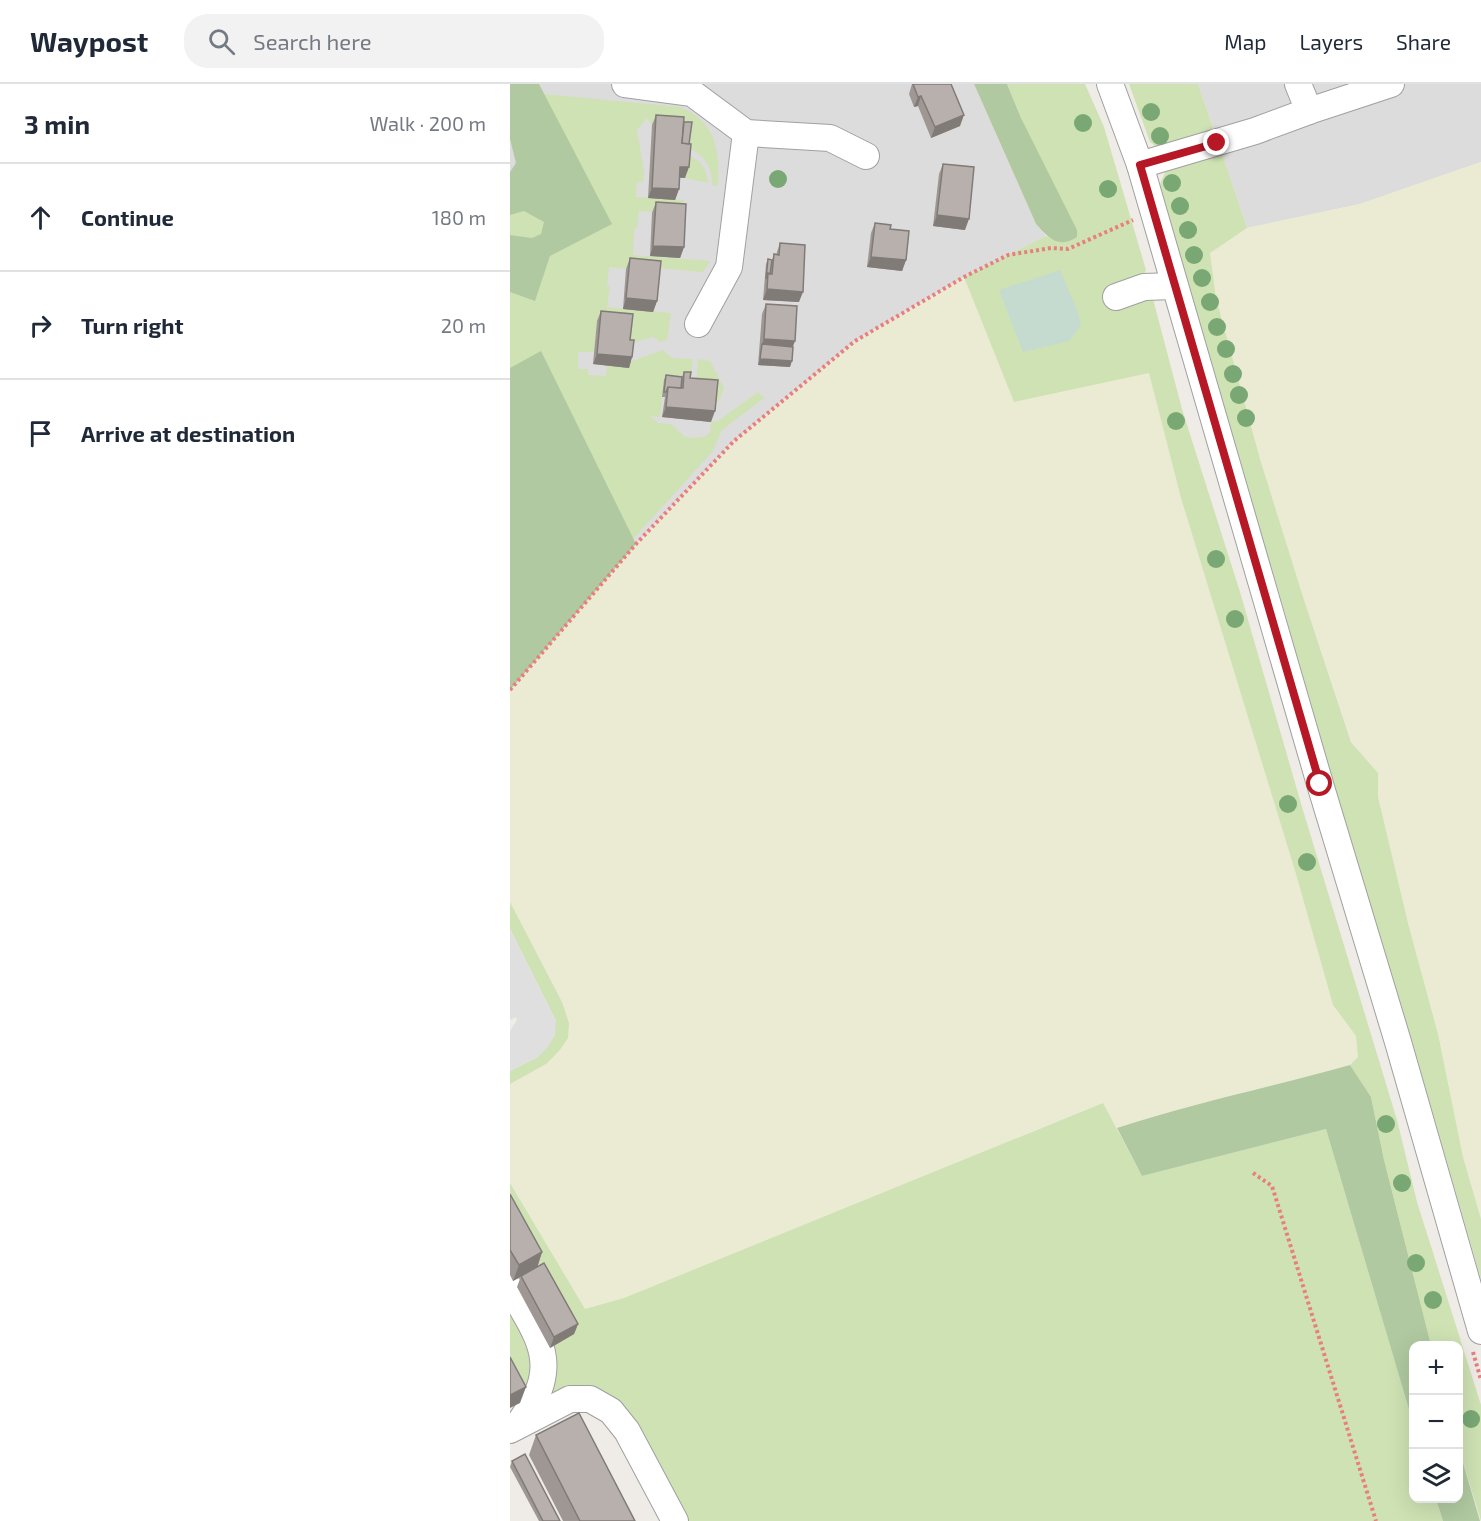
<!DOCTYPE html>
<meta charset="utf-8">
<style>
:root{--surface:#fff;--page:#f2f2f3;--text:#1f2937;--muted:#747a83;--line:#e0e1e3}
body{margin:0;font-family:"Exo 2",sans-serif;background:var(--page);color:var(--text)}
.controls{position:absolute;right:18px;bottom:18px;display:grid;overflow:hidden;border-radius:12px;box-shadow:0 6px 24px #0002}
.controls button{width:54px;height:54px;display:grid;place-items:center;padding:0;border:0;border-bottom:2px solid var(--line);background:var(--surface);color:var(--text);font:30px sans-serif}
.stop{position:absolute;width:18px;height:18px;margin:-14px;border:4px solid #b61826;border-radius:50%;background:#fff}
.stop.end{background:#b61826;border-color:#fff;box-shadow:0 2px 6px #0008}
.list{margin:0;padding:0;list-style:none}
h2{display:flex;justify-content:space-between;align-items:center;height:78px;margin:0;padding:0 24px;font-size:26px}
h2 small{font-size:20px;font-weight:400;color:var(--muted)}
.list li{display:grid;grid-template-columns:39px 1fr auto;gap:18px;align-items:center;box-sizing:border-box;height:108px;padding:0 24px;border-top:2px solid var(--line)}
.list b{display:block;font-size:22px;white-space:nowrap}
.list em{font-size:20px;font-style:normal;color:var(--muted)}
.icon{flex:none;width:33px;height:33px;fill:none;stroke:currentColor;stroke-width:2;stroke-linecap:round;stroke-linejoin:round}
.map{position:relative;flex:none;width:971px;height:1437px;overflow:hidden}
header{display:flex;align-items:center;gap:36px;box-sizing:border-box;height:84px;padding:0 30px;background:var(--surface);border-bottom:2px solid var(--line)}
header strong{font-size:28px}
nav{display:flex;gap:33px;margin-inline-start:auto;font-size:21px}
.search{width:420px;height:54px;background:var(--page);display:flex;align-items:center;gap:15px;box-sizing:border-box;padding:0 21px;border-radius:24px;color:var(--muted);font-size:22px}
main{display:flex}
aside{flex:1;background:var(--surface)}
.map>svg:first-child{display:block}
</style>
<header>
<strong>Waypost</strong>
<div class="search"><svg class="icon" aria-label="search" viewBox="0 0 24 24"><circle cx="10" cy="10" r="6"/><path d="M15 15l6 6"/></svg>Search here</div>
<nav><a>Map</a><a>Layers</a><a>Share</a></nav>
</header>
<main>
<aside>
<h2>3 min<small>Walk · 200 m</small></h2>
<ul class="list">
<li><svg class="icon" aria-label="ahead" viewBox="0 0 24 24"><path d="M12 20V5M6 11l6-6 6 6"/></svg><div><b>Continue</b></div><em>180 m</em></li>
<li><svg class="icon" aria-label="right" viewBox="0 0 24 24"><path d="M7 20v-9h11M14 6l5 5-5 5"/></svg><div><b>Turn right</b></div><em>20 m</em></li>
<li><svg class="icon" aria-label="arrive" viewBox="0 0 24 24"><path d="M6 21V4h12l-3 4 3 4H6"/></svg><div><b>Arrive at destination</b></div></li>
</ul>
</aside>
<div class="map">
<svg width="971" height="1437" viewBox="0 0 971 1437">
<rect width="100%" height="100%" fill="#efebe6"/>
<g fill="#dddcdc">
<polygon points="0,0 464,0 526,140 536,152 454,193 345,257 224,357 126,460 0,606"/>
<polygon points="688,0 971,0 971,78 850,120 737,144"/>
</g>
<g fill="#ebebd4">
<polygon points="971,78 971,1135 953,1073 928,950 899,843 868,713 868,689 842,658 794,516 750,375 706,214 700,168 737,144 850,120"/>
<polygon points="454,193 504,318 639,288 671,414 786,790 823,921 846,952 848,973 840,981 767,1002 645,1032 607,1044 592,1019 114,1214 74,1225 0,1099 0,1000 36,980 52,918 0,818 0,606 126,460 224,357 345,257"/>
</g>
<g fill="#cee2b3">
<polygon points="497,0 575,0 594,43 636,186 631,196 643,215 672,325 730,508 792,723 887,1036 907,1118 971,1321 971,1437 949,1365 948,1262 921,1261 874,1076 861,1013 840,981 848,973 846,952 823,921 786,790 671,414 639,289 504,318 454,193 536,152 550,158 511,34"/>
<polygon points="619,0 688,0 705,50 649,65 640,58"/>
<path d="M34,10L170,23C206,37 210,67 208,102L202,101C203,82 194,72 178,63L180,44L142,41L137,34L127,46L134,88L133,98H127L126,113L174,116L172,130L129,127L127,143L124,146L123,171L200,177L193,188L148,184L147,188L99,183L97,202L100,203L97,223L161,229L157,256L150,258L144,253L117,260L87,237L84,268H68V285H78V291L96,292L97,282L118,283L119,278L153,266L162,274L183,275L181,299L154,297L150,333L140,332L148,339L161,340L175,353L185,354L196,352L200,348L201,338L208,337L248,308L254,314L212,346L202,368L123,455L31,268L0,284V208L25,217L40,172L101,140Z"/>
<polygon points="711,67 737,144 700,169 706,214 750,375 794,516 841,658 868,689 868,713 899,843 928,950 953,1073 971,1135 971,1195 894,930 807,654 776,533 648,105 656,86"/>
<path d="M177,71C191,76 197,85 198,99L175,94Z"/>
<polygon points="14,127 34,138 32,150 22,154 0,151 0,131"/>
<polygon points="188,275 200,277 214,304 209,317 203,321 186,299"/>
<polygon points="0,818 52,918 59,939 58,954 49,967 36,980 0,1000 0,987 28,973 46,937 0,845"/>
<path d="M593,1019L632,1092L816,1045L903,1339L904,1414L926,1415L933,1437H174L117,1329L30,1322C16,1248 0,1175 0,1099L75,1225L114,1214Z"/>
<polygon points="0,1216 22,1268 18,1312 0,1299"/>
</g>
<g fill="#b0c9a0">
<polygon points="0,0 29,0 102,140 40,172 25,217 0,208 0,151 22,154 31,150 34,138 14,127 0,131 0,88 6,79 0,55"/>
<path d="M464,0H497L511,34L567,146V153C549,165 538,154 526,140Z"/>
<polygon points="31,267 126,460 0,606 0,284"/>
<path d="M840,981L861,1013L874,1076L921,1261L904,1262L903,1339L816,1045L632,1092L607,1044C683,1019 762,1003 840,981Z"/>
<polygon points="949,1365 970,1437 933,1437 926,1415 948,1414"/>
</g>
<polygon fill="#c5dbcf" points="550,186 567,226 571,242 559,257 513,268 489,206"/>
<polygon fill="#dfdfdf" points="0,845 46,937 45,951 38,963 28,973 0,987 0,947 7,936 6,933 0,936"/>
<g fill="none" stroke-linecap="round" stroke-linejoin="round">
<g stroke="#a0a0a0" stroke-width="28">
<g id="minor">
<polyline points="115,0 182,9 236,49 320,54 356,72"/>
<polyline points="600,0 630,81 810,700 888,958 971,1247"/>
<polyline points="788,0 799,27 881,0"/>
<polyline points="630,81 745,47 799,27"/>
<polyline points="606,213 634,203 664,202"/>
<polyline points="188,240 219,183 236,49"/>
<path d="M0,1204C15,1231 40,1262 32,1295C29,1312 17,1327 8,1341"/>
<polyline points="0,1346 60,1315 80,1315 101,1327 117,1347 165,1437"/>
</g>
</g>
<g stroke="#e97f7d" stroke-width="4" stroke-dasharray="3 3" stroke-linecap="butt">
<polyline points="0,606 126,460 224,357 345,257 454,193 498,171 541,164 558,165 623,136"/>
<polyline points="743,1089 762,1102 866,1437"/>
<polyline points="963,1268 971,1296"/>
</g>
<use href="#minor" stroke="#fff" stroke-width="26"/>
</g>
<g fill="#79a875">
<circle cx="641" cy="28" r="9"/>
<circle cx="573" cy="39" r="9"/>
<circle cx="650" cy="52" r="9"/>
<circle cx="268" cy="95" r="9"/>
<circle cx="662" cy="99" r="9"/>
<circle cx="598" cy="105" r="9"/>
<circle cx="670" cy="122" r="9"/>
<circle cx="678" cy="146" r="9"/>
<circle cx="684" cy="171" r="9"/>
<circle cx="692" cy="194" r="9"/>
<circle cx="700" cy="218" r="9"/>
<circle cx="707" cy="243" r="9"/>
<circle cx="716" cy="265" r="9"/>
<circle cx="723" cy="290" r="9"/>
<circle cx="729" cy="311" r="9"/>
<circle cx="736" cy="334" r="9"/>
<circle cx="666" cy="337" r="9"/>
<circle cx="706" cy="475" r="9"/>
<circle cx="725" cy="535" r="9"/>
<circle cx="778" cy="720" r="9"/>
<circle cx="797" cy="778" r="9"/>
<circle cx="876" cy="1040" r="9"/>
<circle cx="892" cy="1099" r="9"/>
<circle cx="906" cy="1179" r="9"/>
<circle cx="923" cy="1216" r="9"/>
<circle cx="961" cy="1335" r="9"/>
</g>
<g fill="#9e9794">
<polygon points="402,0 441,0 450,42 421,54 408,22 404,23 399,10"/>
<polygon points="146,31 174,38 175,94 169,94 169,105 165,116 138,114 142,41"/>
<polygon points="433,80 455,146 423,142 429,90"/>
<polygon points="146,118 174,163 170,174 140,172 142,129"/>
<polygon points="365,139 396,176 392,187 357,183 361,149"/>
<polygon points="270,159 289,218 253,216 256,180 258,175 262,176 264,170 266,171"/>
<polygon points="120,174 147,217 143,228 113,225 116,185"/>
<polygon points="256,220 283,263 280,283 248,281 252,230"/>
<polygon points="91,227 120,256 122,273 119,284 83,280 87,237"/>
<polygon points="174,288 180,293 201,338 152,333 155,313 152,313 154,296 156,291 172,293"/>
<polygon points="0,1110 32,1168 27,1184 3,1197 0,1191"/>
<polygon points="11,1192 68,1240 64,1250 40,1264 7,1203"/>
<polygon points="26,1351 125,1437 53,1437 19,1371"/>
<polygon points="2,1377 50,1437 29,1437 0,1383"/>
</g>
<g fill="#817b78">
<polygon points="411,12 408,22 404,23 408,13"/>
<polygon points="454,31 450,42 421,54 425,43"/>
<polygon points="170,83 179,83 175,94 166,93"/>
<polygon points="142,104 169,105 165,116 138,114"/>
<polygon points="427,131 459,135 455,146 423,142"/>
<polygon points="143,162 174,163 170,174 140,172"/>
<polygon points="361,173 396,176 392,187 357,183"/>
<polygon points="257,205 293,208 289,218 253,216"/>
<polygon points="116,214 147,217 143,228 113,225"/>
<polygon points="254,255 285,257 281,268 252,260 250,265"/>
<polygon points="87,270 122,273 119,284 83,280"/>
<polygon points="250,275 282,277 280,283 248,281"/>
<polygon points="156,323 205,327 201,338 152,333"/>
<polygon points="32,1168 27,1184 3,1197 9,1181"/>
<polygon points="68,1240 64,1250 40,1264 44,1253"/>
<polygon points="16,1303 10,1319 0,1324 0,1311"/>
</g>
<g fill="#b8b0ac" stroke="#817b78" stroke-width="1.5">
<polygon points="403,0 441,0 454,31 425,43 411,12 408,13"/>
<polygon points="146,31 174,33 172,59 181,60 179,83 170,83 169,105 142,104"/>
<polygon points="174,38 182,38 179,60 172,59"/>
<polygon points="433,80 464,83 459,135 427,131"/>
<polygon points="146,118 176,120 174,163 143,162"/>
<polygon points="365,139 381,141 380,145 399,147 396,176 361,173"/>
<polygon points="270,159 295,161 293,208 257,205 258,189 262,190 264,170 269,171"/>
<polygon points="120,174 151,177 147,217 116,214"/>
<polygon points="258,175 262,176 260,190 258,189 256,195"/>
<polygon points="256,220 287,222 285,257 254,255"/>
<polygon points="91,227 123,230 120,256 124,256 122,273 87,270"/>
<polygon points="252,260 283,263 282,277 250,275"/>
<polygon points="174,288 181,288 180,294 208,296 205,327 156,323 158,303 173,304"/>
<polygon points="156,291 172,293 171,304 158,303 156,308 154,308"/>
<polygon points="0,1110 32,1168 9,1181 0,1166"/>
<polygon points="34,1179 68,1240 44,1253 11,1192"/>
<polygon points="0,1273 16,1303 0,1311"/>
<polygon points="69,1329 125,1437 70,1437 26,1351"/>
<polygon points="15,1370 50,1437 33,1437 2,1377"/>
</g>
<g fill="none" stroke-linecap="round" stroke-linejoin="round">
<polyline stroke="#b61826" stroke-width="8" points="707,59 630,81 810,700"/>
</g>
</svg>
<div class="controls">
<button>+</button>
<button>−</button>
<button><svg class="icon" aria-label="layers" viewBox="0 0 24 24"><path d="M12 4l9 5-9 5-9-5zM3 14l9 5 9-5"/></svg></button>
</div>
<div class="stop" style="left:810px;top:700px"></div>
<div class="stop end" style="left:707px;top:59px"></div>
</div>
</main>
